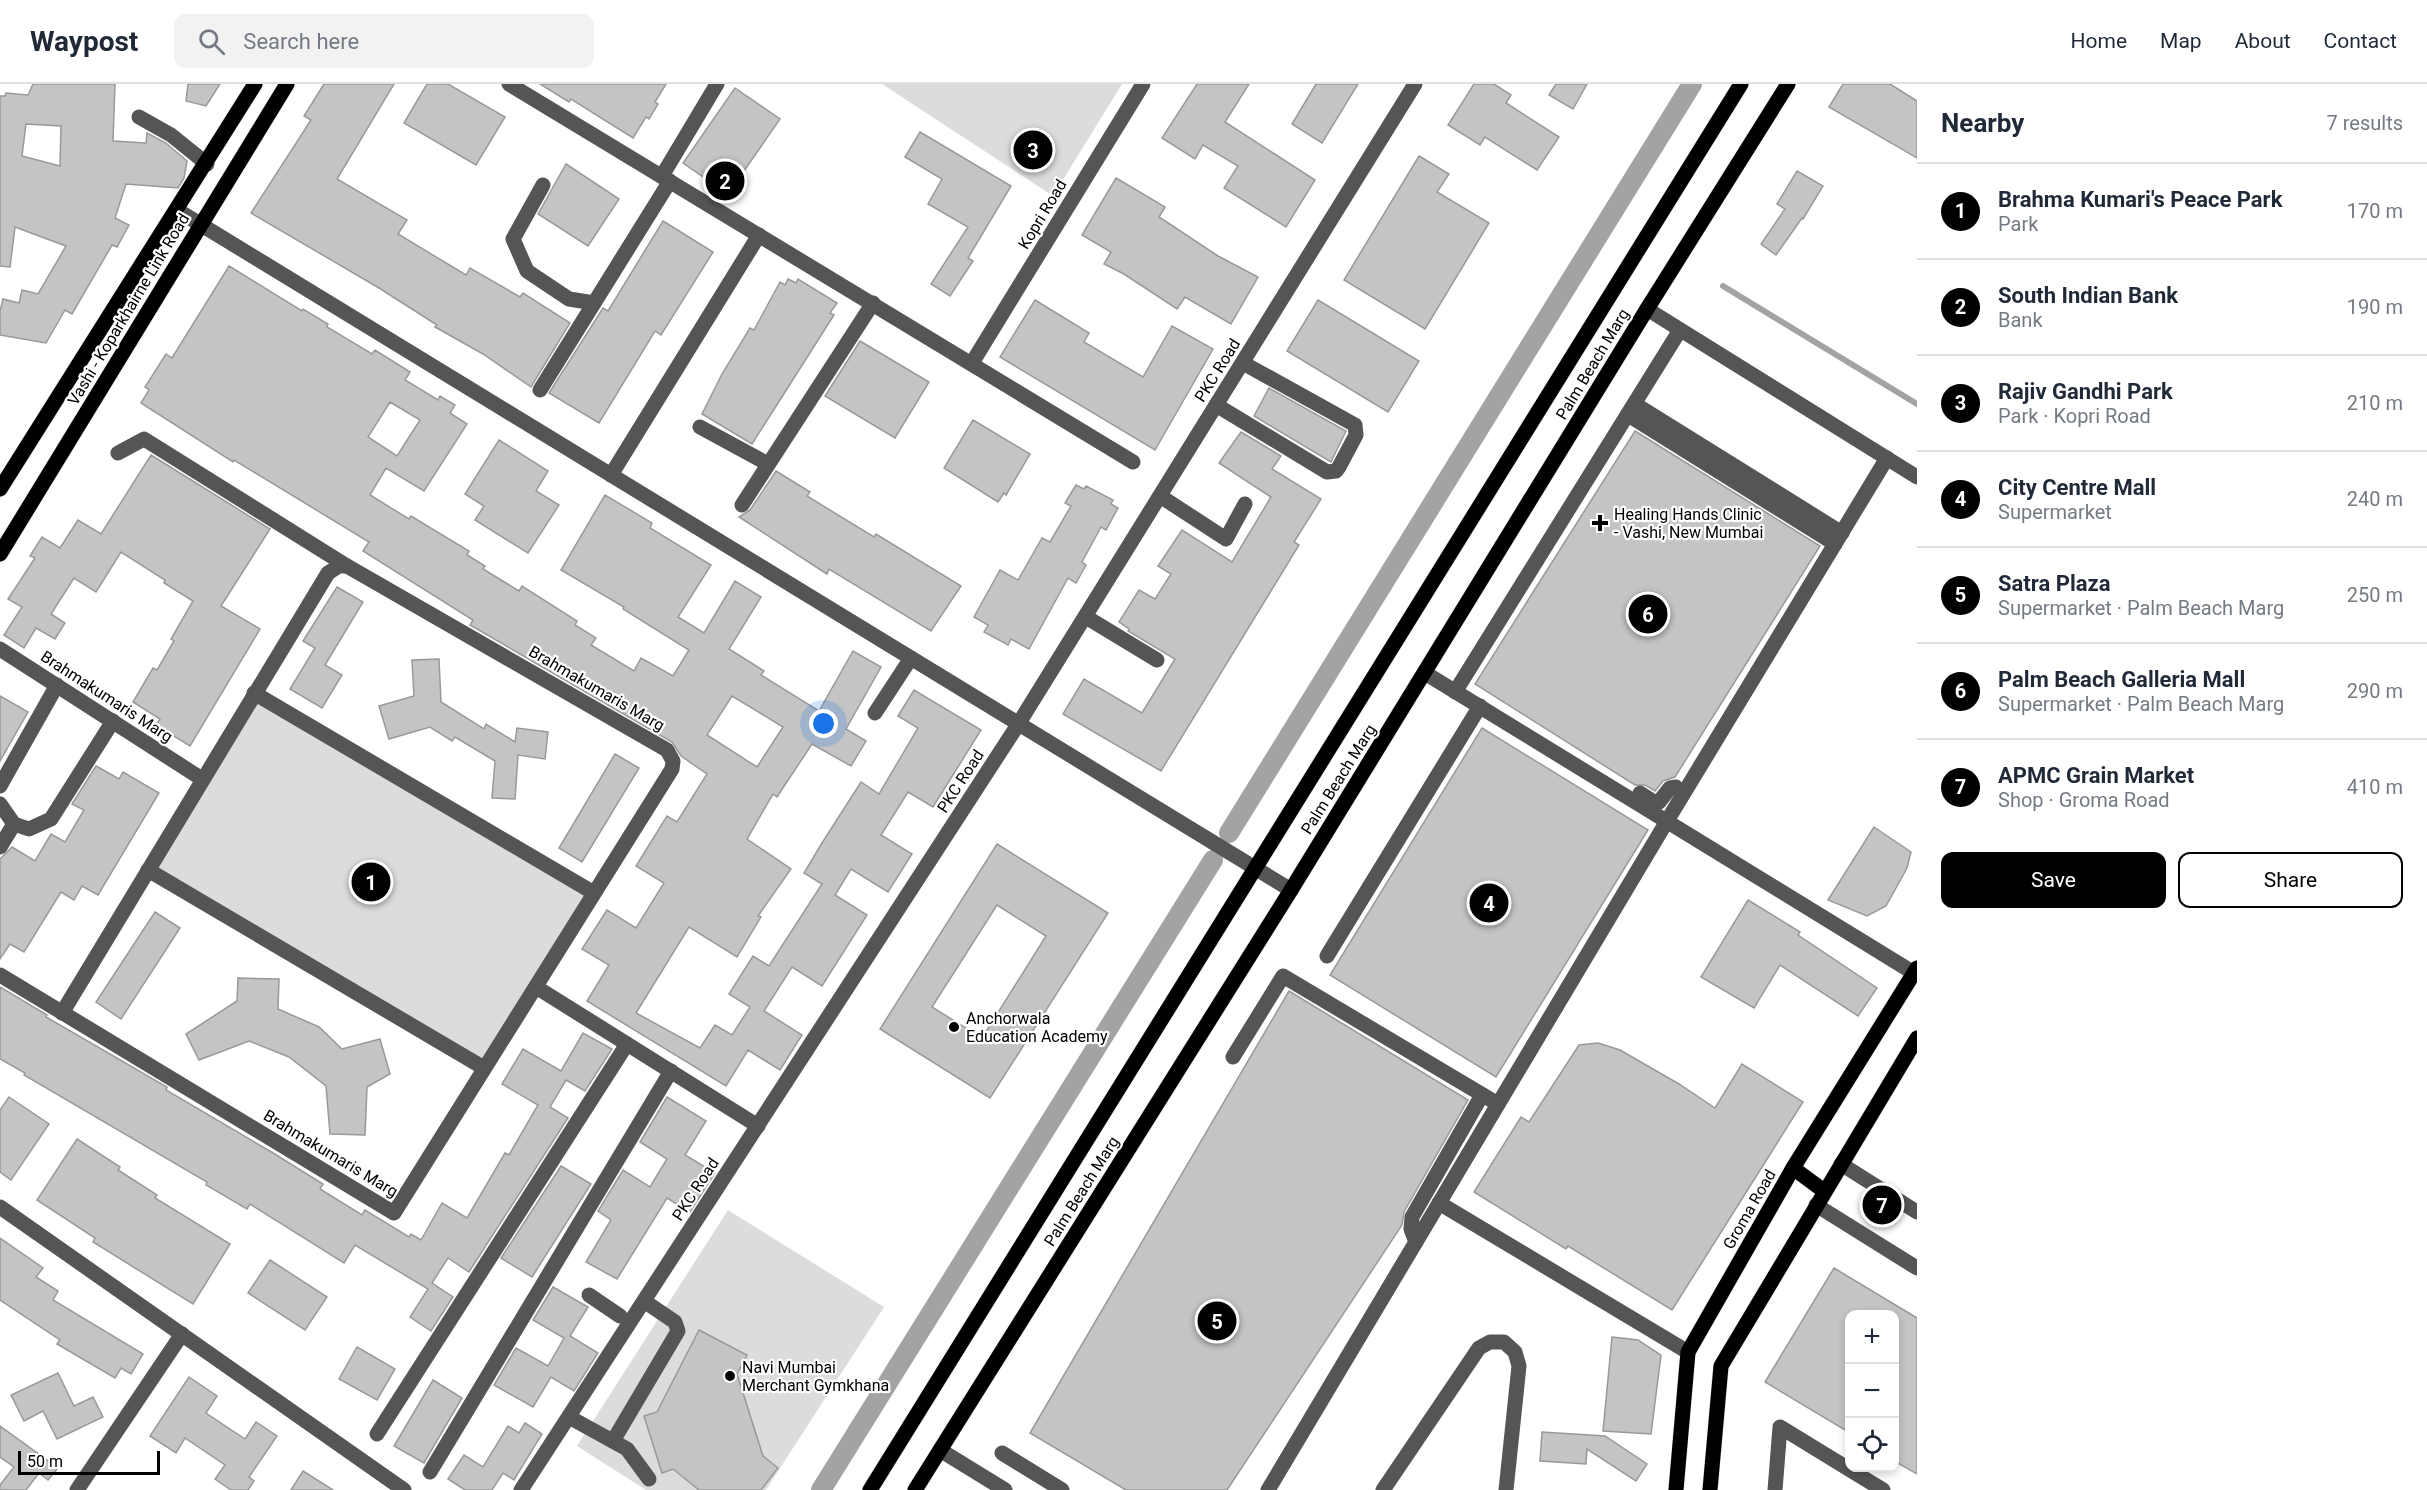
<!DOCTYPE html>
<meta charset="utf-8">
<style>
:root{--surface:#fff;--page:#f2f2f3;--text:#1f2937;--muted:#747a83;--line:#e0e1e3;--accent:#000}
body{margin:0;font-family:Roboto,sans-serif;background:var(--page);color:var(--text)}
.controls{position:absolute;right:18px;bottom:18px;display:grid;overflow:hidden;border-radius:12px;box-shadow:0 3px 9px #0003}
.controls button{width:54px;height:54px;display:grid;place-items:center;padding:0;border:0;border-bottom:2px solid var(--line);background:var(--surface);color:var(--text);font:30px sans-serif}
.scale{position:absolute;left:18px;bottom:15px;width:142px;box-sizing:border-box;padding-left:6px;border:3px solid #000;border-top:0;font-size:16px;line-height:21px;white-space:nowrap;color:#000;-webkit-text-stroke:4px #fff;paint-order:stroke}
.you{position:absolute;left:824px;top:640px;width:21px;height:21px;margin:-15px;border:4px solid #fff;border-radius:50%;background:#1a73e8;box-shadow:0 0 0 9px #1a73e833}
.badge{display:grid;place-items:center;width:39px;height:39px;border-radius:50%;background:var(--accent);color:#fff;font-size:20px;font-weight:700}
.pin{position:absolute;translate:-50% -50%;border:3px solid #fff;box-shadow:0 2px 6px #0006}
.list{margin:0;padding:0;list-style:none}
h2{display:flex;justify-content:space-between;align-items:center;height:78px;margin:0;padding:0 24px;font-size:26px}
h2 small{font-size:20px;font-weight:400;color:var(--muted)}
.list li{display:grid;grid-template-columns:39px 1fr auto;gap:18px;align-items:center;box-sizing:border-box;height:96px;padding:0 24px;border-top:2px solid var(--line)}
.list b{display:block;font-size:22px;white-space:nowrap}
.list p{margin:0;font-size:20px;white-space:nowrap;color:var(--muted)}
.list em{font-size:20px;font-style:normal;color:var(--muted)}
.actions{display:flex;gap:12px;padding:18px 24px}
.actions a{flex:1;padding:14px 0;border:2px solid var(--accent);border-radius:12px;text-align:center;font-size:21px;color:var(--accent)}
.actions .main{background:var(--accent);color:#fff}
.icon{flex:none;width:33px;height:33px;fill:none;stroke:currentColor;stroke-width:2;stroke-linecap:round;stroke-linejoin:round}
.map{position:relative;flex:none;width:1917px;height:1406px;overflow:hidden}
header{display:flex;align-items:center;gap:36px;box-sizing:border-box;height:84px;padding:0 30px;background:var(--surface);border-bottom:2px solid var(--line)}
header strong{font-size:28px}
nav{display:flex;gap:33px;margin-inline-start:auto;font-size:21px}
.search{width:420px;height:54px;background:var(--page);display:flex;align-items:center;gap:15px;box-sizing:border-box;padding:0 21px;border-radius:12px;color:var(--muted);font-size:22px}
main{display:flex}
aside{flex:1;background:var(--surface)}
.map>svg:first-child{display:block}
</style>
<header>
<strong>Waypost</strong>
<div class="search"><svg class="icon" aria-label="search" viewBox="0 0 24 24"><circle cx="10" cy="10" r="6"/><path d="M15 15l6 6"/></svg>Search here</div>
<nav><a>Home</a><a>Map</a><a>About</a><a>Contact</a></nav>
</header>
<main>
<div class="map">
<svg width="1917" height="1406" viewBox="0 0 1917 1406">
<rect width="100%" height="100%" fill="#fff"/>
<g fill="#dcdcdc">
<polygon points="882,0 1122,0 1053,112"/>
<polygon points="254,609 594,809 484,984 148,786"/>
<polygon points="728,1126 884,1223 766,1406 646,1406 577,1362"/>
</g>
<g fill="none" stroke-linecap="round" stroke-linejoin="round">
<polyline stroke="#a3a3a3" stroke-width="6" points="1723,202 1917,320"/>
<g stroke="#a3a3a3" stroke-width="20">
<polyline points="1229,749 1692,0"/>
<polyline points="821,1406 1213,776"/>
</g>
</g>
<g fill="#c4c4c4" stroke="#999" stroke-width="1.5" fill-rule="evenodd">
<path d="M33,0H115L113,57L146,59L147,49L166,59L187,77L184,94L178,104L126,100L115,134L129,141L117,163L112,161L72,230L65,226L46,259L0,251V227L3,215L19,219L22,206L38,210L66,162L15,143L10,183L0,182V12H5L6,9L28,11ZM26,40L61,42L60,82L22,72Z"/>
<polygon points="188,0 220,0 206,22 186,17"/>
<polygon points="324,0 394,0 337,95 407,136 398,150 466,191 470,184 520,213 523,209 570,239 531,303 483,270 435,243 437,241 379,204 251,129 311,36 304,32"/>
<polygon points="427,0 448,0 505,33 476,81 404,39"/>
<polygon points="540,0 666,0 655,18 658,20 649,35 646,33 633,54 571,15 569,18"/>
<polygon points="1197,0 1249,0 1225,38 1315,96 1286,143 1224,104 1238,82 1203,61 1195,75 1162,54"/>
<polygon points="1316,0 1358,0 1322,59 1292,40"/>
<polygon points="1474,0 1494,0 1511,11 1506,19 1559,53 1537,86 1485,53 1480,61 1448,41"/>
<polygon points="1556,0 1587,0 1573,25 1549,11"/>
<polygon points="1843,0 1890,0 1917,17 1917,74 1829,23"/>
<polygon points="735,4 780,35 728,110 683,79"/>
<polygon points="920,48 1011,102 968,174 973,177 950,212 931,200 968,143 928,120 942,95 905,73"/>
<polygon points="1419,72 1449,90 1437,108 1489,139 1425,245 1344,196"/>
<polygon points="566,80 619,115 588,162 538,130"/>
<polygon points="1797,87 1823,102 1803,135 1802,134 1776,171 1761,160 1785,125 1777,120"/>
<polygon points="1116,94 1165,123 1159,133 1218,172 1258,193 1231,240 1185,213 1177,225 1124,190 1104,180 1111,168 1082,151"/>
<polygon points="663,137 713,168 661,251 655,247 599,339 549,309 603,224 608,227"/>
<path d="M229,182L302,227L303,225L328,240L327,243L372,270L375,266L410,288L405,296L438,316L440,312L455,321L450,329L467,340L424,407L386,384L370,411L409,435L411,432L469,467L467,471L485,482L483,485L519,507L522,502L577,537L575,541L596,554L591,561L634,587L641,574L673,592L689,566L623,525L624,523L561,486L605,411L652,439L650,444L711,481L678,533L704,549L735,497L761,513L729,565L764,587L761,591L819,627L853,567L881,583L846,645L866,657L851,682L812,660L777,713L773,710L747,755L791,785L758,832L761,833L737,873L689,843L636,929L700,964L715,941L732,951L750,923L729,910L753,872L769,882L822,800L804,789L822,759L861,698L879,710L918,644L898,632L914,606L981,646L933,723L908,708L881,751L912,770L888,808L851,785L835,811L867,831L822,902L792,883L764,927L802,951L780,986L748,966L726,1002L587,917L609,881L582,865L607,826L636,844L664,799L636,782L667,732L677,738L707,690L681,672L672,658L470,541L473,536L363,467L369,458L234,376L233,378L141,319L149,306L145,303L166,270L172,274ZM390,318L420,336L397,372L368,353ZM732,612L783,643L757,683L707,651Z"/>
<polygon points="788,195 796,199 798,195 837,219 830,229 834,231 752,360 702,330 722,290 750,244 754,246 780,198 785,201"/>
<polygon points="1035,216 1089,249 1084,258 1143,293 1172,242 1213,265 1155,366 1000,273"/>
<polygon points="1318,216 1419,277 1388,328 1287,267"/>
<polygon points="860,257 929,298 895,354 825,312"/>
<polygon points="1269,304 1346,347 1331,378 1254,332"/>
<polygon points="973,336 1030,370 1006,411 1004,409 998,418 944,384"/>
<polygon points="1635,347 1820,462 1675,693 1663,697 1655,707 1645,701 1635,701 1475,600"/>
<polygon points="1241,348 1281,372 1272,385 1321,415 1294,458 1299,461 1161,687 1063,630 1084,595 1142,629 1175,575 1128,547 1129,545 1119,538 1139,506 1155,515 1171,490 1158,482 1182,446 1232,478 1271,413 1219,379"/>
<polygon points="499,356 548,387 536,407 559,421 528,469 475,436 484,422 465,410"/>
<polygon points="151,371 270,445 221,522 260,545 190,662 156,641 160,635 133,618 153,584 157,586 174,557 171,555 193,517 164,499 165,496 121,468 96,508 74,494 51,530 65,539 55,555 36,544 24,564 4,551 22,523 8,515 35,474 30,472 42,453 60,464 78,436 101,450"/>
<polygon points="776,387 810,408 807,412 874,453 876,450 961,502 931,547 829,485 827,490 739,433 750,426"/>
<polygon points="1076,401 1084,405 1086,402 1113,416 1111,420 1118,424 1106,446 1101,443 1082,478 1086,481 1076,499 1068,494 1029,565 1011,555 1008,561 984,548 988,541 974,533 1000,486 1018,496 1042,454 1050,458 1071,422 1065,419"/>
<polygon points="337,503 363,518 325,581 342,591 322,624 290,605 315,564 303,557"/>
<polygon points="439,575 441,618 484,645 486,640 515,658 517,644 548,648 545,675 518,671 515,715 492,714 495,677 455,653 452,657 430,643 389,655 379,622 414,612 412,576"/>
<polygon points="0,612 28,628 0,677"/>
<polygon points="1482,644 1648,746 1496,993 1330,891"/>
<polygon points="615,670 639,684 582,778 559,764"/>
<polygon points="96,682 119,695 123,688 159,709 98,811 82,802 74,816 61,808 24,868 10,860 0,875 0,775 12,763 35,777 51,750 65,758 84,726 72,720"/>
<polygon points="1874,743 1911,768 1907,784 1886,822 1867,832 1828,816"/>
<path d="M997,760L1108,829L990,1014L880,945ZM997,821L1046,852L982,954L932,923Z"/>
<polygon points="1748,816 1800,848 1798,851 1877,904 1858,932 1780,881 1754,924 1701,893"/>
<polygon points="155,828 180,844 121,935 96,918"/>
<polygon points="238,894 279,895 278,925 319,943 342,965 380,955 390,990 367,1003 365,1051 330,1050 326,1002 289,973 249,957 199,976 186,950 237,917"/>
<polygon points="0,903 47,931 46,933 167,1003 166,1006 273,1069 323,1100 320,1105 362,1131 365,1126 409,1153 411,1150 421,1156 442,1119 467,1134 505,1069 509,1071 538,1021 502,1000 523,965 561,987 583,949 612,965 585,1007 566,996 550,1023 568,1034 469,1188 448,1174 432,1199 453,1213 431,1247 410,1233 428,1205 355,1161 344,1179 250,1120 247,1125 206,1101 207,1098 24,991 25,989 0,975"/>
<polygon points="1289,907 1468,1016 1404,1128 1402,1141 1227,1406 1126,1406 1030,1349"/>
<polygon points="1598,959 1620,966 1679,1000 1715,1024 1742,980 1803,1018 1672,1226 1568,1162 1566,1165 1474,1108 1521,1033 1529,1038 1579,961"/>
<polygon points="9,1013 49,1040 11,1096 0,1088 0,1026"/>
<polygon points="667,1013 706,1037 685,1071 715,1089 690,1128 667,1114 617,1195 586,1178 611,1136 598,1127 623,1086 650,1103 667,1075 640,1058"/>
<polygon points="77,1055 120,1083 118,1086 157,1111 155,1114 230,1160 193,1220 93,1158 95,1154 37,1116"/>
<polygon points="561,1082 591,1100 532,1193 501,1174"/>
<polygon points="0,1154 43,1184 36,1193 58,1207 53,1216 143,1270 131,1290 121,1284 115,1294 57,1260 60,1256 0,1216"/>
<polygon points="270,1176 327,1213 305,1246 248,1209"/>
<polygon points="1834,1184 1917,1234 1917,1390 1894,1377 1894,1230 1850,1230 1850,1349 1765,1298"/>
<polygon points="553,1203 588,1223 570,1252 598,1269 574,1307 551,1293 533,1323 494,1301 516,1264 548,1282 564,1254 533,1236"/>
<polygon points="699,1246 747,1271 737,1290 763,1372 778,1384 761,1406 699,1406 673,1385 662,1389 644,1332 657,1328"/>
<polygon points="1612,1253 1638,1256 1661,1271 1651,1350 1603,1347"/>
<polygon points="357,1263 395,1285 377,1316 339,1295"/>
<polygon points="58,1289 74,1322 93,1313 103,1333 57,1355 43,1327 24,1337 11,1311"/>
<polygon points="189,1293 217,1312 206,1329 245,1355 256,1338 277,1352 249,1393 254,1397 248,1406 231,1406 215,1395 225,1381 185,1354 176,1369 150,1352"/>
<polygon points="433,1296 462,1314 424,1379 394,1362"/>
<polygon points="525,1339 542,1350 514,1396 503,1389 492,1406 465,1406 448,1395 464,1371 483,1383 508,1342 519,1349"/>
<polygon points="0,1342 58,1384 48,1396 39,1389 26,1406 0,1406 0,1401 14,1383 0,1373"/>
<polygon points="1542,1348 1605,1352 1647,1380 1636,1397 1587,1365 1586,1380 1540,1377"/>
<polygon points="303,1387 333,1406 291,1406"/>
</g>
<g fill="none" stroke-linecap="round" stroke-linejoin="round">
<g stroke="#dbdbdb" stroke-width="16">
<g id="major">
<polyline points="0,405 255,0"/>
<polyline points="0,470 287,0"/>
<polyline points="1793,1084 1824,1107"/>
<polyline points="870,1406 1741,0"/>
<polyline points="915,1406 1291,806 1647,225 1788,0"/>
<polyline points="1676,1406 1688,1268 1793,1084 1917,884"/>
<polyline points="1710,1406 1721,1282 1917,954"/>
</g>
</g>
<g stroke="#555" stroke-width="15">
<polyline points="509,0 1133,378"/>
<polyline points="139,33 171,51 207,80"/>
<polyline points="662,92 717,0"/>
<polyline points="543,101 513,155 527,187 569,215 594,219"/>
<polyline points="177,126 1291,806"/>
<polyline points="1647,225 1917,393"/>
<polyline points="972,279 1143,0"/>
<polyline points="540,306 670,97"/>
<polyline points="1635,320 1842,449"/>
<polyline points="1216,321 1327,388 1336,387 1339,383 1356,351 1355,341 1243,279"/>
<polyline points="1628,331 1835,460"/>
<polyline points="700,343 768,380"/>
<polyline points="611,391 759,151"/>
<polyline points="1160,412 1226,455 1245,420"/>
<polyline points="742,421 873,219"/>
<polyline points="1086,533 1157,576"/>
<polyline points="0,565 202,695"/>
<polyline points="1425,589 1914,889"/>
<polyline points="1455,608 1680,246"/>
<polyline points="254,609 594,809"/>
<polyline points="875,629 911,574"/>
<polyline points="0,702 57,601"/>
<polyline points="1640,709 1654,718 1659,718 1670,704 1676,703"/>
<polyline points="0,720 14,740 29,745 51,735 113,637"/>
<polyline points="0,763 14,740"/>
<polyline points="148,786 484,984"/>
<polyline points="1327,872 1480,622"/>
<polyline points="0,891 394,1129 672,685 673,677 667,666 347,482 144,355 118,369"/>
<polyline points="536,903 758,1042"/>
<polyline points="62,929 328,489 339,482 347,482"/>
<polyline points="1233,973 1283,892 1498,1020"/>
<polyline points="1841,1080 1917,1128"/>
<polyline points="1439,1119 1688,1268"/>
<polyline points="1816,1121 1917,1184"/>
<polyline points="0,1123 404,1406"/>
<polyline points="1416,1158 1411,1145 1412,1133 1482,1011"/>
<polyline points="589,1211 620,1232"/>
<polyline points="569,1333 627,1365 649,1395"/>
<polyline points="377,1350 627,960"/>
<polyline points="613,1357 678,1247 675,1238 644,1217"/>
<polyline points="940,1366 1005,1406"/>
<polyline points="1002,1369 1062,1406"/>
<polyline points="430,1388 671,987"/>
<polyline points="77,1406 182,1250"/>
<polyline points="521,1406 1019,639 1415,0"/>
<polyline points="1268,1406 1667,737 1887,374"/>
<polyline points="1383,1406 1479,1264 1490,1258 1504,1258 1515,1268 1519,1282 1506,1406"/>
<polyline points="1775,1406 1780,1343 1883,1406"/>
</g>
<use href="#major" stroke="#000" stroke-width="15"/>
</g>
<g fill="#000" stroke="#fff" stroke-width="2">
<path d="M1597 430h6v6h6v6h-6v6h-6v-6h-6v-6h6z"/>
<circle cx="954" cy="943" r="6"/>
<circle cx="730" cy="1292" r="6"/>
</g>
<g text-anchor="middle" stroke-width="4.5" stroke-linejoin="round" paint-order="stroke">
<g font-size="16" fill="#000" stroke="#fff">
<text transform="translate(1042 130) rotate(-59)" y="6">Kopri Road</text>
<text transform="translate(128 225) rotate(-59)" y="6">Vashi - Koparkhairne Link Road</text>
<text transform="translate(1592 280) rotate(-59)" y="6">Palm Beach Marg</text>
<text transform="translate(1217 286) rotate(-58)" y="6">PKC Road</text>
<text transform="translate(597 604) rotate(30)" y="6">Brahmakumaris Marg</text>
<text transform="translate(107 612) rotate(33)" y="6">Brahmakumaris Marg</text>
<text transform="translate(1338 695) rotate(-58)" y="6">Palm Beach Marg</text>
<text transform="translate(960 697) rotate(-57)" y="6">PKC Road</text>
<text transform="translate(331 1069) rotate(31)" y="6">Brahmakumaris Marg</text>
<text transform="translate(695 1105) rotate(-57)" y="6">PKC Road</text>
<text transform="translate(1081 1107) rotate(-58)" y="6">Palm Beach Marg</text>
<text transform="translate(1749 1125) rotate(-60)" y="6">Groma Road</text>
</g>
<g font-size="16" fill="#000" stroke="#fff" text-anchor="start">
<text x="1614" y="436">Healing Hands Clinic<tspan x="1614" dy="18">- Vashi, New Mumbai</tspan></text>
<text x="966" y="940">Anchorwala<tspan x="966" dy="18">Education Academy</tspan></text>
<text x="742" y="1289">Navi Mumbai<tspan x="742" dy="18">Merchant Gymkhana</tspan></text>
</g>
</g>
</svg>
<div class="controls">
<button>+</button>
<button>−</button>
<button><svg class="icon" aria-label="locate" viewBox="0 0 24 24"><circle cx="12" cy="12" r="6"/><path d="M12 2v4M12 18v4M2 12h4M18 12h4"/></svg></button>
</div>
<div class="scale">50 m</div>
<div class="you"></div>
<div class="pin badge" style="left:371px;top:798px">1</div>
<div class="pin badge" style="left:725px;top:97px">2</div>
<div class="pin badge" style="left:1033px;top:66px">3</div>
<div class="pin badge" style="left:1489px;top:819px">4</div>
<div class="pin badge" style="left:1217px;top:1237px">5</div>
<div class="pin badge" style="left:1648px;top:530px">6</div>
<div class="pin badge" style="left:1882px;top:1121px">7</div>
</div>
<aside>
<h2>Nearby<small>7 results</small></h2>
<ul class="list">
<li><span class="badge">1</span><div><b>Brahma Kumari's Peace Park</b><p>Park</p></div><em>170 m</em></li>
<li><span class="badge">2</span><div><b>South Indian Bank</b><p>Bank</p></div><em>190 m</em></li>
<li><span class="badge">3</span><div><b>Rajiv Gandhi Park</b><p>Park · Kopri Road</p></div><em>210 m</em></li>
<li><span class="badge">4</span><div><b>City Centre Mall</b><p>Supermarket</p></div><em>240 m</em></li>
<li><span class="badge">5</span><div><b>Satra Plaza</b><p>Supermarket · Palm Beach Marg</p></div><em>250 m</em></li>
<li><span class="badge">6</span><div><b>Palm Beach Galleria Mall</b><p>Supermarket · Palm Beach Marg</p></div><em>290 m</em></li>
<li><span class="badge">7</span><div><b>APMC Grain Market</b><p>Shop · Groma Road</p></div><em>410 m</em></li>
</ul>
<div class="actions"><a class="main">Save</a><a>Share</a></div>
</aside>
</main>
